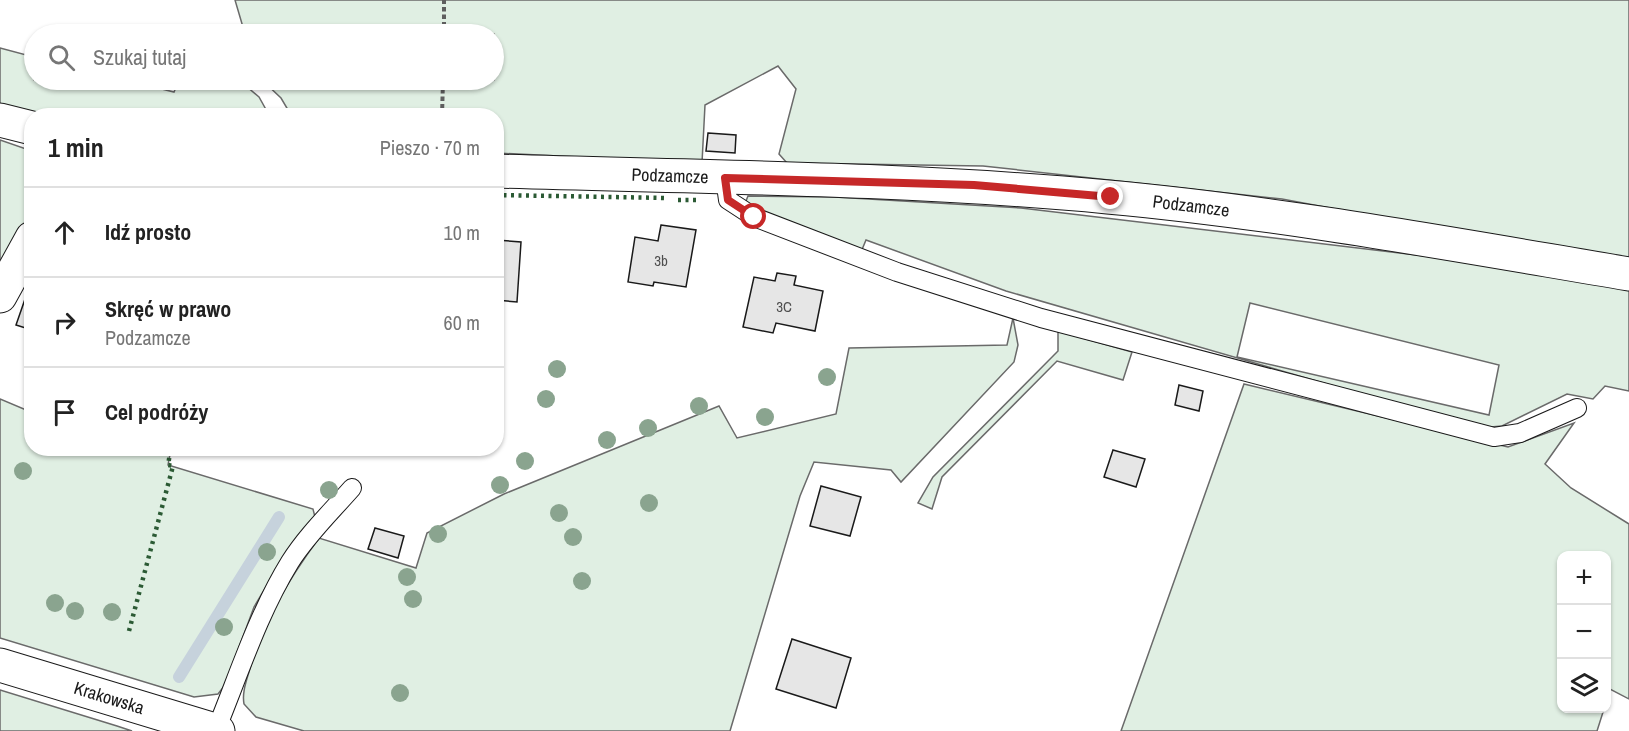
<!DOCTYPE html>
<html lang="pl">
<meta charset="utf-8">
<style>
:root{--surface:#fff;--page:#f2f2f2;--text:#222;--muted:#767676;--line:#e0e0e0}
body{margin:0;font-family:"Archivo Narrow",sans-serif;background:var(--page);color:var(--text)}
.controls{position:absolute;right:18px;bottom:18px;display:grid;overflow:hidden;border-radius:12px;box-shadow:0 2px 4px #0004}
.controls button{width:54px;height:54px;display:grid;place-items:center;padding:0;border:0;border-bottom:2px solid var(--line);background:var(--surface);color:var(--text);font:30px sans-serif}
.stop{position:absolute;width:18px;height:18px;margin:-14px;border:4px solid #c62828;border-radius:50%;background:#fff}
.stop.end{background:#c62828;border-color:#fff;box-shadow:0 2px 6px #0008}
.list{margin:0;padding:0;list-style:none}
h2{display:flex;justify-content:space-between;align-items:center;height:78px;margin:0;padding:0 24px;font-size:26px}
h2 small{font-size:20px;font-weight:400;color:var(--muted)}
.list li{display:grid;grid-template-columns:39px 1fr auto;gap:18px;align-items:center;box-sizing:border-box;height:90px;padding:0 24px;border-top:2px solid var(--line)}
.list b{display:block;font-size:22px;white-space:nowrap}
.list p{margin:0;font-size:20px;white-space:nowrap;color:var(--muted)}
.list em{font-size:20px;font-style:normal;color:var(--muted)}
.icon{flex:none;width:33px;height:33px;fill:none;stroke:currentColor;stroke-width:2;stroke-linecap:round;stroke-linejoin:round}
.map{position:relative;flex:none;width:1629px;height:731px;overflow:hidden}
.search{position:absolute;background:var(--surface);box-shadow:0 2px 4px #0004;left:24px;top:24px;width:480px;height:66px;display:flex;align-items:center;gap:15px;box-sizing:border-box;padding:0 21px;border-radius:33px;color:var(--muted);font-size:22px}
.panel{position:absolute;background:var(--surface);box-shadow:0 2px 4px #0004;left:24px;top:108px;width:480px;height:348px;border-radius:24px}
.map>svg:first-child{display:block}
</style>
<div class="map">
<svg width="1629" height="731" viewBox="0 0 1629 731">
<rect width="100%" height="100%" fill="#fff"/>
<g fill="#e0efe3" stroke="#6a6a6a" stroke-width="1.5" fill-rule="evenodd">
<polygon points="235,0 1629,0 1629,264 1282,199 983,166 787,163 779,154 796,89 778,66 705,105 702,163 497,153 496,116 291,115 281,98 262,80 494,80 494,34 245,34"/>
<polygon points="0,48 34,57 34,80 126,80 174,92 179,80 239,80 259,97 269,115 39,115 0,104"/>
<polygon points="0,140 32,151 31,220 0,278"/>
<path d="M748,196L834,197L1021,208L1492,264L1629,290V391L1605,386L1593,399L1567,394L1502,426L1479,428L1006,291L866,240L861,252L750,208L746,201ZM1250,303L1499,365L1489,415L1237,357Z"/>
<path d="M1013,318L1018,345L1014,362L901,482L891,470L814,462L800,496L730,731H304L256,717L244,704C242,693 246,682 249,672C263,622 288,580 319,538L416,568L427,533L504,494L719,406L737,438L836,414L849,348L1007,345Z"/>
<polygon points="1058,331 1132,352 1123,380 1057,361 942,477 932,509 918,503 933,477 1058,351"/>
<polygon points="1244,384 1508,447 1574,423 1545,464 1571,488 1629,524 1629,699 1610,689 1607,700 1606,556 1562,556 1562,708 1604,709 1597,731 1121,731"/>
<polygon points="0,399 31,412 32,448 171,449 168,465 313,509 315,517 276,570 254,607 225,685 218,694 194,697 0,638"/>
<polygon points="0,690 117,726 132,731 0,731"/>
</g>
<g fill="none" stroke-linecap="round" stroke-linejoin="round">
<polyline stroke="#c6d2dc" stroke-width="12" points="179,677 279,517"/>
</g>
<g fill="#e6e6e6" stroke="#1a1a1a" stroke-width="1.5">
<polygon points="708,133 736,135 735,153 706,151"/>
<polygon points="661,225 696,230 686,287 654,282 653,286 628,282 635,237 658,241"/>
<polygon points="496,240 521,242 517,302 496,300"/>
<polygon points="777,273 796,276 794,285 823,291 815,331 776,323 773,333 743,327 754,277 775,281"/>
<polygon points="32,279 32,330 16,325"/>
<polygon points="1179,385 1203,391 1199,411 1175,405"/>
<polygon points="1113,450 1145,459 1136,487 1104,477"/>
<polygon points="821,486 861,497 850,536 810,526"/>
<polygon points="375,528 404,536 398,558 368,549"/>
<polygon points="792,639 851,658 836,708 776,689"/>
</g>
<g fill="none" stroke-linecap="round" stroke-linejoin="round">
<g stroke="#1a1a1a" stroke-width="20">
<g id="service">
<polyline points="725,178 728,200 754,217 897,272 1041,318 1494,437 1520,433 1577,408"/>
<path d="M216,730C239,674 258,614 290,562C307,535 331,512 352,488"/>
</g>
</g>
<g stroke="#1a1a1a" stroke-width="35">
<g id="minor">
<polyline points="0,120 32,128"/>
<path d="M496,171C700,177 905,178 1108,197C1283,213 1456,245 1629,274"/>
<polyline points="0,296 32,238"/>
</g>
</g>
<g stroke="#1a1a1a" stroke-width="35">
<polyline id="primary" points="0,665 218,731"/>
</g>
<g stroke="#5f5f5f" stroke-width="4" stroke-dasharray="4.5 3" stroke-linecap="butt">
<polyline points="444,34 444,0"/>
<polyline points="442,116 443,80"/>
</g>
<use href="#service" stroke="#fff" stroke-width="18"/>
<use href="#minor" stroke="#fff" stroke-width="33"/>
<use href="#primary" stroke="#fff" stroke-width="33"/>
<g stroke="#2b5a34" stroke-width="4.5" stroke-dasharray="3 4.5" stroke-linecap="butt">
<polyline points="496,195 668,198"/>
<polyline points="678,200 696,200"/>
<polyline points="129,631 173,466 168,465 171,448"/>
</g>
</g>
<g fill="#8aa48f">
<circle cx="557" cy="369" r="9"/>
<circle cx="827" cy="377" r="9"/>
<circle cx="546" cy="399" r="9"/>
<circle cx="699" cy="406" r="9"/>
<circle cx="765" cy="417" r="9"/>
<circle cx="648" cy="428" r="9"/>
<circle cx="607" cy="440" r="9"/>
<circle cx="525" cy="461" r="9"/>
<circle cx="23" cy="471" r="9"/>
<circle cx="500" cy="485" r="9"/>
<circle cx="329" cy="490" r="9"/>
<circle cx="649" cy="503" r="9"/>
<circle cx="559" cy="513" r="9"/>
<circle cx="438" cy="534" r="9"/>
<circle cx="573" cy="537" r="9"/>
<circle cx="267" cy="552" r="9"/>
<circle cx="407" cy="577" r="9"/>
<circle cx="582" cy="581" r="9"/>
<circle cx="413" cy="599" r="9"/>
<circle cx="55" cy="603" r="9"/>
<circle cx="75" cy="611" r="9"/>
<circle cx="112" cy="612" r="9"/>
<circle cx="224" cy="627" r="9"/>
<circle cx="400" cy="693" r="9"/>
</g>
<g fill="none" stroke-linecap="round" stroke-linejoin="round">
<polyline stroke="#c62828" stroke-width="8" points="754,217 728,200 725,178 974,185 1111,197"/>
</g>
<g text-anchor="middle" stroke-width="4.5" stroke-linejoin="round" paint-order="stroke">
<g font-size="15" fill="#4d4d4d">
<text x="661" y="266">3b</text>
<text x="784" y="312">3C</text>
</g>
<g font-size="18" fill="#1a1a1a" stroke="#fff">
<text transform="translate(670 176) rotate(2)" y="6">Podzamcze</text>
<text transform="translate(1191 206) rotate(7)" y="6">Podzamcze</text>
<text transform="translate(109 698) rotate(17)" y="6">Krakowska</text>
</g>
</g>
</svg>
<div class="controls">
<button>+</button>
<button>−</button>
<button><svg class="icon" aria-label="layers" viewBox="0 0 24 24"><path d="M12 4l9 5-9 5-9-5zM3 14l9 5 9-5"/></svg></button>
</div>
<div class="stop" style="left:754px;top:217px"></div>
<div class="stop end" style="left:1111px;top:197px"></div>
<div class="search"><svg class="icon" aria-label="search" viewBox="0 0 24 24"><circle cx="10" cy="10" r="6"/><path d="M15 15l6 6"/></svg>Szukaj tutaj</div>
<section class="panel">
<h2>1 min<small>Pieszo · 70 m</small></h2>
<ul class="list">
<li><svg class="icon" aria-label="ahead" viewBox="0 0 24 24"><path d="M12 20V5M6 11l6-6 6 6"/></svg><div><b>Idź prosto</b></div><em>10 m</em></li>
<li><svg class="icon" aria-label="right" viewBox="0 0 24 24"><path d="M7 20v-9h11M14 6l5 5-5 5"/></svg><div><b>Skręć w prawo</b><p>Podzamcze</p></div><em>60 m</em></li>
<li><svg class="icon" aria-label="arrive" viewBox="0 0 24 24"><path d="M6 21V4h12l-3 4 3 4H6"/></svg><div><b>Cel podróży</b></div></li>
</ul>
</section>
</div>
